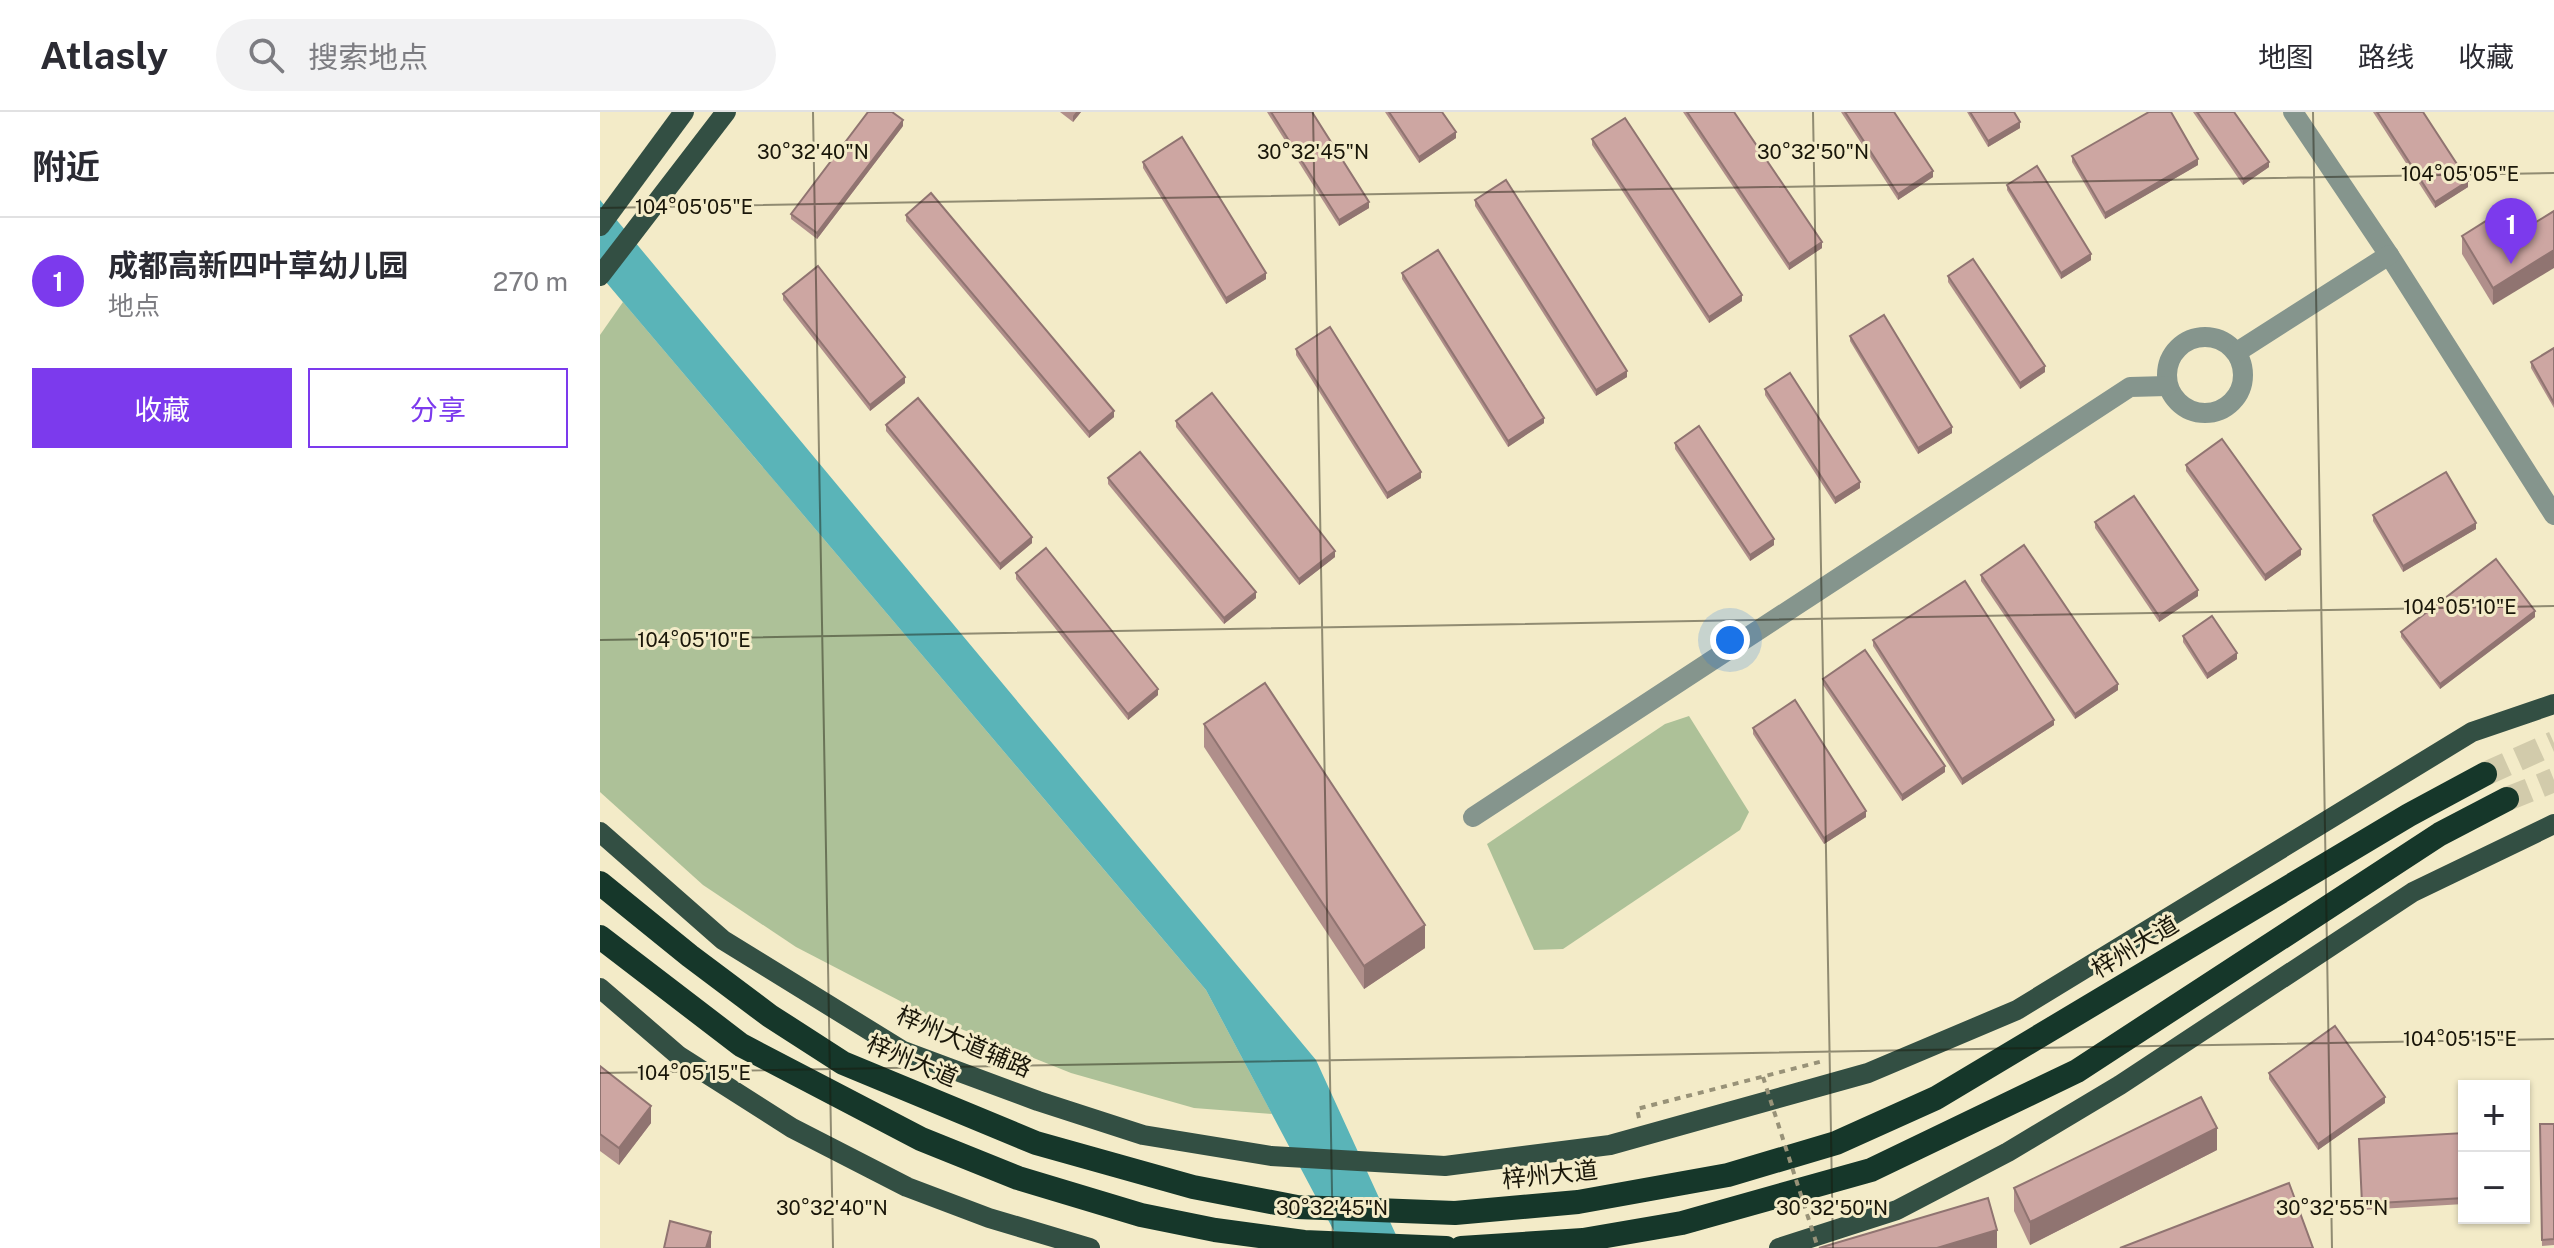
<!DOCTYPE html>
<html lang="zh">
<meta charset="utf-8">
<style>
:root{--surface:#fff;--page:#f2f2f3;--text:#2b2b33;--muted:#7c7c81;--line:#e1e1e2;--accent:#7c3aed}
body{margin:0;font-family:"Public Sans","Noto Sans SC",sans-serif;background:var(--page);color:var(--text)}
.controls{position:absolute;right:24px;bottom:24px;display:grid;overflow:hidden;border-radius:0px;box-shadow:0 2px 6px #0004}
.controls button{width:72px;height:72px;display:grid;place-items:center;padding:0;border:0;border-bottom:2px solid var(--line);background:var(--surface);color:var(--text);font:40px sans-serif}
.you{position:absolute;left:1130px;top:528px;width:28px;height:28px;margin:-20px;border:6px solid #fff;border-radius:50%;background:#1a73e8;box-shadow:0 0 0 12px #1a73e833}
.badge{display:grid;place-items:center;width:52px;height:52px;border-radius:50%;background:var(--accent);color:#fff;font-size:26px;font-weight:700}
.pin{position:absolute;translate:-50% -66px;filter:drop-shadow(0 2px 4px #0008)}
.pin::after{content:'';position:absolute;top:42px;width:28px;height:24px;background:inherit;clip-path:polygon(0 0,100% 0,50% 100%)}
.list{margin:0;padding:0;list-style:none}
h2{display:flex;justify-content:space-between;align-items:center;height:104px;margin:0;padding:0 32px;font-size:34px}
h2 small{font-size:26px;font-weight:400;color:var(--muted)}
.list li{display:grid;grid-template-columns:52px 1fr auto;gap:24px;align-items:center;box-sizing:border-box;height:128px;padding:0 32px;border-top:2px solid var(--line)}
.list b{display:block;font-size:30px;white-space:nowrap}
.list p{margin:0;font-size:26px;white-space:nowrap;color:var(--muted)}
.list em{font-size:26px;font-style:normal;color:var(--muted)}
.actions{display:flex;gap:16px;padding:24px 32px}
.actions a{flex:1;padding:18px 0;border:2px solid var(--accent);border-radius:0px;text-align:center;font-size:28px;color:var(--accent)}
.actions .main{background:var(--accent);color:#fff}
.icon{flex:none;width:44px;height:44px;fill:none;stroke:currentColor;stroke-width:2;stroke-linecap:round;stroke-linejoin:round}
.map{position:relative;flex:none;width:1954px;height:1136px;overflow:hidden}
header{display:flex;align-items:center;gap:48px;box-sizing:border-box;height:112px;padding:0 40px;background:var(--surface);border-bottom:2px solid var(--line)}
header strong{font-size:38px}
nav{display:flex;gap:44px;margin-inline-start:auto;font-size:28px}
.search{width:560px;height:72px;background:var(--page);display:flex;align-items:center;gap:20px;box-sizing:border-box;padding:0 28px;border-radius:44px;color:var(--muted);font-size:30px}
main{display:flex}
aside{flex:1;background:var(--surface)}
.map>svg:first-child{display:block}
</style>
<header>
<strong>Atlasly</strong>
<div class="search"><svg class="icon" aria-label="search" viewBox="0 0 24 24"><circle cx="10" cy="10" r="6"/><path d="M15 15l6 6"/></svg>搜索地点</div>
<nav><a>地图</a><a>路线</a><a>收藏</a></nav>
</header>
<main>
<aside>
<h2>附近<small></small></h2>
<ul class="list">
<li><span class="badge">1</span><div><b>成都高新四叶草幼儿园</b><p>地点</p></div><em>270 m</em></li>
</ul>
<div class="actions"><a class="main">收藏</a><a>分享</a></div>
</aside>
<div class="map">
<svg width="1954" height="1136" viewBox="0 0 1954 1136">
<rect width="100%" height="100%" fill="#f3ebc8"/>
<g fill="#adc198">
<polygon points="23,190 606,878 672,1002 594,996 471,961 331,905 196,835 103,773 0,680 0,223"/>
<polygon points="1089,604 1149,700 1140,718 963,837 934,838 887,732 1065,612"/>
</g>
<polygon fill="#5ab4b8" points="0,88 716,948 802,1136 743,1136 606,878 0,163"/>
<g fill="none" stroke-linecap="round" stroke-linejoin="round">
<g stroke="#d2cbab" stroke-width="24" stroke-dasharray="24 12" stroke-linecap="butt">
<polyline points="1885,662 1954,631"/>
<polyline points="1907,687 1954,668"/>
</g>
<polyline stroke="#989278" stroke-width="4" stroke-dasharray="6 6" stroke-linecap="butt" points="1039,1006 1037,997 1223,949"/>
<g stroke="#85958d" stroke-width="20">
<polyline points="1693,0 1789,143 1954,403"/>
<circle cx="1605" cy="263" r="38"/>
<polyline points="1637,240 1789,143"/>
<polyline points="873,705 1530,275 1567,274"/>
</g>
<g stroke="#334f43" stroke-width="20">
<polyline points="0,114 84,0"/>
<polyline points="0,164 126,0"/>
<polyline points="0,720 123,828 303,939 438,989 543,1023 671,1044 845,1054 1010,1033 1268,961 1417,898 1872,620 1954,592"/>
<polyline points="0,876 79,944 192,1016 307,1075 389,1106 490,1136"/>
<polyline points="1179,1136 1297,1098 1408,1040 1520,973 1813,780 1954,712"/>
</g>
<g stroke="#16372a" stroke-width="24">
<polyline points="0,771 90,844 170,904 243,951 436,1031 593,1075 697,1095 855,1101 978,1090 1128,1063 1236,1031 1336,986 1809,703 1885,662"/>
<polyline points="0,825 141,933 321,1027 418,1066 541,1103 615,1118 704,1130 846,1136"/>
<polyline points="861,1136 983,1128 1082,1111 1271,1058 1477,959 1840,722 1907,687"/>
</g>
<polyline stroke="#989278" stroke-width="4" stroke-dasharray="6 6" stroke-linecap="butt" points="1163,965 1218,1136"/>
</g>
<g fill="#b08f8b">
<polygon points="460,0 481,0 473,10"/>
<polygon points="667,0 712,0 769,96 739,114"/>
<polygon points="785,0 842,0 856,26 819,51"/>
<polygon points="1083,0 1134,0 1222,136 1189,158"/>
<polygon points="1241,0 1294,0 1333,65 1298,88"/>
<polygon points="1367,0 1414,0 1420,16 1388,35"/>
<polygon points="1593,0 1634,0 1669,55 1643,73"/>
<polygon points="1773,0 1823,0 1868,75 1835,96"/>
<polygon points="303,14 217,127 191,107 191,102"/>
<polygon points="992,27 1142,189 1109,211 992,33"/>
<polygon points="1472,44 1598,53 1505,107 1472,50"/>
<polygon points="543,50 666,167 626,192 543,56"/>
<polygon points="1407,73 1491,148 1461,167 1407,78"/>
<polygon points="875,88 1027,265 996,284 875,94"/>
<polygon points="306,103 514,305 489,326 306,109"/>
<polygon points="1862,124 1900,132 1893,193 1862,142"/>
<polygon points="802,161 944,311 908,335 802,167"/>
<polygon points="1348,164 1445,260 1420,277 1348,170"/>
<polygon points="183,182 305,271 270,299 183,188"/>
<polygon points="1250,224 1352,321 1318,342 1250,229"/>
<polygon points="1954,236 1954,296 1931,256 1931,250"/>
<polygon points="696,237 821,366 787,387 696,243"/>
<polygon points="1165,277 1260,376 1235,392 1165,283"/>
<polygon points="576,309 735,445 699,473 576,315"/>
<polygon points="286,313 432,431 400,458 286,319"/>
<polygon points="1075,331 1174,433 1150,449 1075,337"/>
<polygon points="1586,353 1701,443 1665,469 1586,359"/>
<polygon points="508,366 656,486 624,512 508,372"/>
<polygon points="1773,403 1876,417 1803,460 1773,409"/>
<polygon points="1495,410 1598,484 1559,510 1495,416"/>
<polygon points="416,461 558,583 528,608 416,467"/>
<polygon points="1381,463 1518,578 1475,607 1381,469"/>
<polygon points="1935,505 1840,577 1801,525 1801,520"/>
<polygon points="1583,524 1637,547 1607,567 1583,530"/>
<polygon points="1273,528 1454,613 1362,673 1273,534"/>
<polygon points="1223,567 1345,660 1302,689 1223,573"/>
<polygon points="604,612 825,836 764,877 604,635"/>
<polygon points="1153,616 1266,705 1224,732 1153,622"/>
<polygon points="0,954 51,1011 19,1053 0,1039"/>
<polygon points="1669,961 1785,991 1718,1038 1669,967"/>
<polygon points="1940,1012 1954,1012 1954,1133 1942,1134"/>
<polygon points="1864,1021 1864,1092 1762,1098 1759,1027"/>
<polygon points="1617,1038 1430,1133 1414,1099 1414,1076"/>
</g>
<g fill="#907471">
<polygon points="476,0 481,0 473,10 473,4"/>
<polygon points="303,8 303,14 217,127 217,121"/>
<polygon points="1420,10 1420,16 1388,35 1388,29"/>
<polygon points="856,20 856,26 819,51 819,45"/>
<polygon points="1598,47 1598,53 1505,107 1505,101"/>
<polygon points="1669,50 1669,55 1643,73 1643,67"/>
<polygon points="1333,59 1333,65 1298,88 1298,82"/>
<polygon points="1868,69 1868,75 1835,96 1835,90"/>
<polygon points="769,90 769,96 739,114 739,108"/>
<polygon points="1222,130 1222,136 1189,158 1189,152"/>
<polygon points="1954,138 1954,156 1893,193 1893,176"/>
<polygon points="1491,142 1491,148 1461,167 1461,161"/>
<polygon points="666,161 666,167 626,192 626,186"/>
<polygon points="1142,183 1142,189 1109,211 1109,205"/>
<polygon points="1445,254 1445,260 1420,277 1420,271"/>
<polygon points="1027,259 1027,265 996,284 996,278"/>
<polygon points="305,265 305,271 270,299 270,293"/>
<polygon points="514,299 514,305 489,326 489,320"/>
<polygon points="944,306 944,311 908,335 908,329"/>
<polygon points="1352,315 1352,321 1318,342 1318,336"/>
<polygon points="821,360 821,366 787,387 787,381"/>
<polygon points="1260,370 1260,376 1235,392 1235,386"/>
<polygon points="1876,411 1876,417 1803,460 1803,454"/>
<polygon points="432,425 432,431 400,458 400,452"/>
<polygon points="1174,427 1174,433 1150,449 1150,443"/>
<polygon points="1701,437 1701,443 1665,469 1665,463"/>
<polygon points="735,439 735,445 699,473 699,467"/>
<polygon points="1598,478 1598,484 1559,510 1559,504"/>
<polygon points="656,480 656,486 624,512 624,506"/>
<polygon points="1935,499 1935,505 1840,577 1840,572"/>
<polygon points="1637,541 1637,547 1607,567 1607,562"/>
<polygon points="1518,572 1518,578 1475,607 1475,602"/>
<polygon points="558,577 558,583 528,608 528,602"/>
<polygon points="1454,608 1454,613 1362,673 1362,667"/>
<polygon points="1345,654 1345,660 1302,689 1302,683"/>
<polygon points="1266,699 1266,705 1224,732 1224,726"/>
<polygon points="825,813 825,836 764,877 764,854"/>
<polygon points="1785,985 1785,991 1718,1038 1718,1032"/>
<polygon points="51,994 51,1011 19,1053 19,1036"/>
<polygon points="1617,1016 1617,1038 1430,1133 1430,1110"/>
<polygon points="1397,1118 1397,1136 1337,1136"/>
<polygon points="111,1120 111,1136 106,1136"/>
</g>
<g fill="#cda6a2" stroke="#907471" stroke-width="2">
<polygon points="268,0 292,0 303,8 217,121 191,102"/>
<polygon points="671,0 712,0 769,90 739,108"/>
<polygon points="789,0 842,0 856,20 819,45"/>
<polygon points="1087,0 1134,0 1222,130 1189,152"/>
<polygon points="1245,0 1294,0 1333,59 1298,82"/>
<polygon points="1370,0 1414,0 1420,10 1388,29"/>
<polygon points="1549,0 1571,0 1598,47 1505,101 1472,44"/>
<polygon points="1597,0 1634,0 1669,50 1643,67"/>
<polygon points="1777,0 1823,0 1868,69 1835,90"/>
<polygon points="1025,6 1142,183 1109,205 992,27"/>
<polygon points="582,25 666,161 626,186 543,50"/>
<polygon points="1437,54 1491,142 1461,161 1407,73"/>
<polygon points="906,68 1027,259 996,278 875,88"/>
<polygon points="331,81 514,299 489,320 306,103"/>
<polygon points="1954,99 1954,138 1893,176 1862,124 1886,109 1900,132"/>
<polygon points="838,138 944,306 908,329 802,161"/>
<polygon points="1373,147 1445,254 1420,271 1348,164"/>
<polygon points="218,154 305,265 270,293 183,182"/>
<polygon points="1284,203 1352,315 1318,336 1250,224"/>
<polygon points="730,215 821,360 787,381 696,237"/>
<polygon points="1954,236 1954,291 1931,250"/>
<polygon points="1190,261 1260,370 1235,386 1165,277"/>
<polygon points="612,281 735,439 699,467 576,309"/>
<polygon points="318,286 432,425 400,452 286,313"/>
<polygon points="1099,314 1174,427 1150,443 1075,331"/>
<polygon points="1622,327 1701,437 1665,463 1586,353"/>
<polygon points="540,340 656,480 624,506 508,366"/>
<polygon points="1846,360 1876,411 1803,454 1773,403"/>
<polygon points="1534,384 1598,478 1559,504 1495,410"/>
<polygon points="1424,433 1518,572 1475,602 1381,463"/>
<polygon points="446,436 558,577 528,602 416,461"/>
<polygon points="1896,447 1935,499 1840,572 1801,520"/>
<polygon points="1365,469 1454,608 1362,667 1273,528"/>
<polygon points="1612,504 1637,541 1607,562 1583,524"/>
<polygon points="1265,538 1345,654 1302,683 1223,567"/>
<polygon points="665,571 825,813 764,854 604,612"/>
<polygon points="1195,588 1266,699 1224,726 1153,616"/>
<polygon points="1735,914 1785,985 1718,1032 1669,961"/>
<polygon points="0,954 51,994 19,1036 0,1022"/>
<polygon points="1601,985 1617,1016 1430,1110 1414,1076"/>
<polygon points="1940,1012 1954,1012 1954,1127 1942,1128"/>
<polygon points="1864,1021 1864,1086 1762,1092 1759,1027"/>
<polygon points="1689,1071 1713,1136 1520,1136"/>
<polygon points="1388,1086 1397,1118 1337,1136 1219,1136"/>
<polygon points="70,1109 111,1120 106,1136 64,1136"/>
</g>
<path fill="none" stroke="#191609" stroke-width="2" stroke-opacity="0.45" d="M213,0L233,1136M713,0L733,1136M1213,0L1233,1136M1713,0L1732,1136M0,96L1954,61M0,528L1954,494M0,961L1954,927"/>
<g text-anchor="middle" stroke-width="6" stroke-linejoin="round" paint-order="stroke">
<g font-size="24" fill="#191609" stroke="#f3ebc8">
<text transform="translate(1535 835) rotate(-31)" y="8">梓州大道</text>
<text transform="translate(364 930) rotate(23)" y="8">梓州大道辅路</text>
<text transform="translate(312 949) rotate(23)" y="8">梓州大道</text>
<text transform="translate(950 1063) rotate(-6)" y="8">梓州大道</text>
</g>
</g>
<g font-size="20" text-anchor="middle" fill="#191609" stroke="#f3ebc8" stroke-width="6" stroke-linejoin="round" paint-order="stroke">
<text x="213" y="47">30°32'40"N</text>
<text x="713" y="47">30°32'45"N</text>
<text x="1213" y="47">30°32'50"N</text>
<text x="1860" y="69">104°05'05"E</text>
<text x="94" y="102">104°05'05"E</text>
<text x="1860" y="502">104°05'10"E</text>
<text x="94" y="535">104°05'10"E</text>
<text x="1860" y="934">104°05'15"E</text>
<text x="94" y="968">104°05'15"E</text>
<text x="232" y="1103">30°32'40"N</text>
<text x="732" y="1103">30°32'45"N</text>
<text x="1232" y="1103">30°32'50"N</text>
<text x="1732" y="1103">30°32'55"N</text>
</g>
</svg>
<div class="controls">
<button>+</button>
<button>−</button>
</div>
<div class="you"></div>
<div class="pin badge" style="left:1911px;top:152px">1</div>
</div>
</main>
